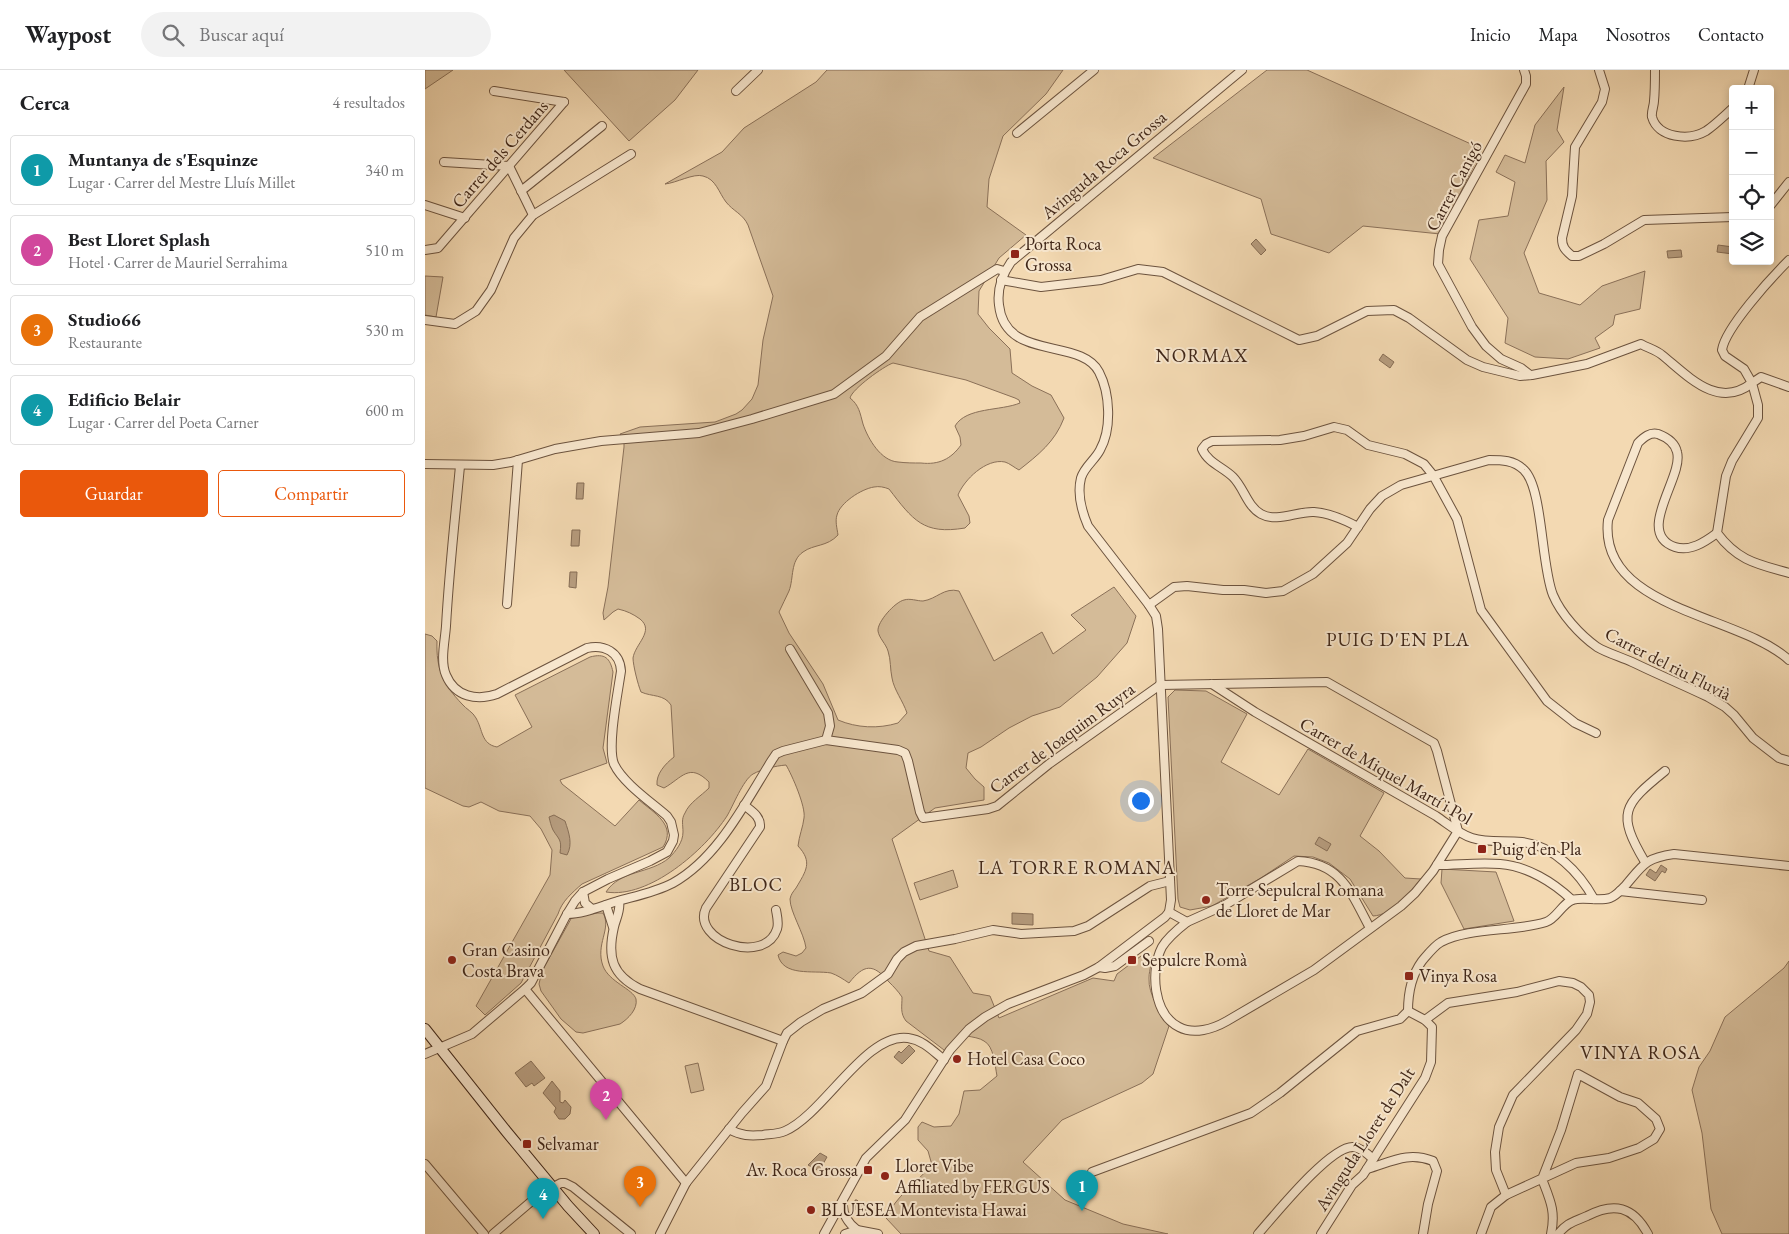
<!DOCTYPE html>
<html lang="es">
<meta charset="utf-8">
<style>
:root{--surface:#fff;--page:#f2f2f2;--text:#202124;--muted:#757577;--line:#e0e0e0;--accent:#ea580c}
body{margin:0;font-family:"EB Garamond",serif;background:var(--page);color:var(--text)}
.controls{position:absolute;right:15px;top:15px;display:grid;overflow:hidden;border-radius:5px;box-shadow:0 2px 8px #0003}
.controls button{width:45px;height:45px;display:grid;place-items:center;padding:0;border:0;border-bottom:1px solid var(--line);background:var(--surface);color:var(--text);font:25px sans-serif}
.you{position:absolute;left:715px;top:730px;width:18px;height:18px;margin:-12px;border:4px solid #fff;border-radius:50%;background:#1a73e8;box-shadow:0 0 0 8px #1a73e833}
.badge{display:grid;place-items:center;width:32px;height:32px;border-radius:50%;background:var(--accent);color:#fff;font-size:16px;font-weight:700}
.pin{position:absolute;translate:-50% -41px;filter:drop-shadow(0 1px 2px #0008)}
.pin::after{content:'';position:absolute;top:26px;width:18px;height:15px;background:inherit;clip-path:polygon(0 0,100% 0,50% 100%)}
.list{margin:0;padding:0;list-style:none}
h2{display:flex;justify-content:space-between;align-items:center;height:65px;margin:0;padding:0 20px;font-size:21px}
h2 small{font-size:16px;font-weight:400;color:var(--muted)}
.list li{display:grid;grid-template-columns:32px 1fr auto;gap:15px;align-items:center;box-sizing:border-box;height:70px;margin:0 10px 10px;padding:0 10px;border:1px solid var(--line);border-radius:5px}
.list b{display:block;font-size:19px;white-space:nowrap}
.list p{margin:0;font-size:16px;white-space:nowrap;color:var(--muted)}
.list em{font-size:16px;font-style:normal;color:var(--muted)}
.actions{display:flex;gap:10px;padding:15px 20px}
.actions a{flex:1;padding:11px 0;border:1px solid var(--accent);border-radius:5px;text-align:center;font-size:18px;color:var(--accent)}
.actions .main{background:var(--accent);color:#fff}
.icon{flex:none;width:28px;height:28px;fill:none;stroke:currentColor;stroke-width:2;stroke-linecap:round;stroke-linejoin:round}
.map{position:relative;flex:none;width:1364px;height:1164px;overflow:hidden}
header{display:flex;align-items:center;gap:30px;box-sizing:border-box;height:70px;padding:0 25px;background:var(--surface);border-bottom:1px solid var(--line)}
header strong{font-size:24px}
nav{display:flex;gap:28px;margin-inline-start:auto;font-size:18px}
.search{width:350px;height:45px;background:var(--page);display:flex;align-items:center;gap:12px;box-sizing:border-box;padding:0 18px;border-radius:28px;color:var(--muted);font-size:19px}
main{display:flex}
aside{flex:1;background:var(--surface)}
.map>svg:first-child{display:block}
</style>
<header>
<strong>Waypost</strong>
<div class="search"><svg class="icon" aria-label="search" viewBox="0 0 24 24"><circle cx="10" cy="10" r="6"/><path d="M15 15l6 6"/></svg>Buscar aquí</div>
<nav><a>Inicio</a><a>Mapa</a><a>Nosotros</a><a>Contacto</a></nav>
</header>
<main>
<aside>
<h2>Cerca<small>4 resultados</small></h2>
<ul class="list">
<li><span class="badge" style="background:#0f9aa8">1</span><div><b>Muntanya de s'Esquinze</b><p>Lugar · Carrer del Mestre Lluís Millet</p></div><em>340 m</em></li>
<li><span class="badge" style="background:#d1479c">2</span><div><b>Best Lloret Splash</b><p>Hotel · Carrer de Mauriel Serrahima</p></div><em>510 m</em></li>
<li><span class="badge" style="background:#e8710a">3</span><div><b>Studio66</b><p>Restaurante</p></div><em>530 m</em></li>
<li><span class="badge" style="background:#0f9aa8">4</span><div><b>Edificio Belair</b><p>Lugar · Carrer del Poeta Carner</p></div><em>600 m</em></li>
</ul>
<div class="actions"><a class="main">Guardar</a><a>Compartir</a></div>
</aside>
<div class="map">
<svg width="1364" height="1164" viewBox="0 0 1364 1164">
<rect width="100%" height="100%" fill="#f3d9b2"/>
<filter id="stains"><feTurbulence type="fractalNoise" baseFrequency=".004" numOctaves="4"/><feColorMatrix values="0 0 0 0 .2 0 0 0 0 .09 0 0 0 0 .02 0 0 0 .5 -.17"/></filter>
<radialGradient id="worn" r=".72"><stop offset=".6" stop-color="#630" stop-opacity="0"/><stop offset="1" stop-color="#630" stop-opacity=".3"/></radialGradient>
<g fill="#d4bb98" stroke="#8a7058" fill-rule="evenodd">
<polygon points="0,0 28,0 0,19"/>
<polygon points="139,0 273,0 250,30 204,71"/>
<path d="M402,0H638L621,24L578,66L564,109L562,137L601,165L574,188L554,221L553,244L564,258L585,279L587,303L607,316L626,325L639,348C630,372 613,385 594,400C590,398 584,393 580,392C561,388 539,410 533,425L544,446L545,453L540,458C498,465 488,450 464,419C459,417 454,416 449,417C436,419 415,433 412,445C410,451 412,458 413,465C402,477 389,474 378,482C365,491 369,508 364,521C361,528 357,535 354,542L364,563L398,614L413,650C432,658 453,659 473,653L482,643C478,631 469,620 467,608C465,599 466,590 463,581C461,574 454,568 453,561C452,552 470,532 479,530C485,528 492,531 498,531C512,529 519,517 534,521L569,591L617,562L628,584L661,560L646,545L689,517L711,546L702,573L672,607L635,637L607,646L584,658L556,677L543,683L541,698L550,709L559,717V730L510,738L467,769L504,881L525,887L548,923L565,926L574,948L668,908L689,911L692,904L720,883L725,884C728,893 724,899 724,908C723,925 736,942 744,956L728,1004L717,1013L637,1050L598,1092L640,1130L698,1154L743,1164H476L461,1148C471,1126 491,1113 507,1095L503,1081L493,1070V1057L497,1052L509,1057L526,1056L534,1044L539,1021L555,1020L572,1006C570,996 569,976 559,971C555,968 547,967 542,966L522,986L519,980L481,951C475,943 477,937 477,927C473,921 469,917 464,912C448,893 439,894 424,913C418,909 412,905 406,903C388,900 358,907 353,885L358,882L371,886L377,883L381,878C379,863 365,842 365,829C366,824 368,822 371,818C381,801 388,792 373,776C374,766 378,757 379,748C381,737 367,705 361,695C350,696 337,699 328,704C318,710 308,736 302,746C280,780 224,829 181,822C195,800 225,804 244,788C251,781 258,772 258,762C258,755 256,749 260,743C264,733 276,726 284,718V712C264,692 257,708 239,718L232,715C231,704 240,694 249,687L246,635C239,624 227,627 216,622C213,615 208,595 208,588C210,574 230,561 215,549C208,544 202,541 193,539L188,542L179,550L178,543L183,517L199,377V370L195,364L215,357L290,352L311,344L317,340L327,329L333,315L338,270L348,226L323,155C318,144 308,141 301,132C294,123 291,109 278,106C269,103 251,113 240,114L297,82L319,58L391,12ZM468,293L541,310L590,328L594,330L595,333C576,341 541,337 530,356L535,367L536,375C526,389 514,395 496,393C489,393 481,393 473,392C456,391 443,369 438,354C435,343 434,335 425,328C427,319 459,296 468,293Z"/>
<polygon points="842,0 882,0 1057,79 1015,164 938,156 904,183 846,164 836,129 728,88"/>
<polygon points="1139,17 1132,60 1139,72 1121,91 1122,130 1099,183 1114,223 1155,235 1177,216 1220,201 1215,239 1190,245 1188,255 1170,268 1175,278 1143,289 1110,287 1080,273 1083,248 1045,189 1054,150 1083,146 1090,112 1071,102 1080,85 1100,93 1110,55"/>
<polygon points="0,206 18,207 11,247 0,245"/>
<path d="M0,564L7,566L12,571C11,599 18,614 37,634C41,639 48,642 51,648C58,660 56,674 72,677L107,657L90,625L165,587C180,583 185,588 188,602L178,678L182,693L135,710L137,714L190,756L214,730C229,743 252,755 238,777L157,814C147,823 137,831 133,844L96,913L60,945L51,936L125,805L127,780L116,759L105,746L74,741L56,732L44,737L38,736L0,718Z"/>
<path d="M750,620L781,621L822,644L796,692L854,725L883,679L959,723L935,766L954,781L980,808L996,809C984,823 968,845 948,846L925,809L904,793L888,787L869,786L836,808L787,836L765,840L755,837L753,829L743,627Z"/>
<polygon points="1017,799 1071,802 1089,851 1039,859 1016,813"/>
<polygon points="528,800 533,817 495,830 489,813"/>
<path d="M172,843H178C187,859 170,874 178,896C184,912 208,919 211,929C213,939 203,949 195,954L158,963L151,962L136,949L116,921L114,914L117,901L147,847Z"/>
<polygon points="1364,891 1364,1164 1297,1164 1286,1139 1277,1063 1267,1020 1274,997 1285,981 1300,947 1359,898"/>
<polygon points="273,993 279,1020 266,1023 260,996"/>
</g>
<g fill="#b69c7e" stroke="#866d55">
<polygon points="831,169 841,180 836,185 826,174"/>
<polygon points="1293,175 1308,177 1308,184 1292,182"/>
<polygon points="1256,180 1257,187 1243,188 1242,181"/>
<polygon points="958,284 969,292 965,298 954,290"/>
<polygon points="152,413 159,413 158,429 151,429"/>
<polygon points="147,460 155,460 154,476 146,476"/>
<polygon points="145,502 152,502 151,518 144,517"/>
<path d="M129,745L140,751C144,763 148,774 142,785L135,783C137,769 134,770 128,760C126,756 125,751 124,747Z"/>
<polygon points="894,767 906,774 902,781 890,774"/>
<polygon points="1236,795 1242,799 1240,803 1237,801 1230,811 1221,805 1225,799 1231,803"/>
<polygon points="587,843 608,844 608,855 587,854"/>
<polygon points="484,975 490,981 477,994 469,987 474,981 476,983"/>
<polygon points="106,991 120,1008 109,1016 107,1013 101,1017 90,1003"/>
<polygon points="127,1011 135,1021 135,1032 138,1033 140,1030 146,1037 145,1044 140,1049 134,1049 129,1042 131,1038 118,1023"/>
<polygon points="395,1083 402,1087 394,1101 383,1095"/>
<polygon points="430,1130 432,1130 443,1142 440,1147 437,1146 431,1140"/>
</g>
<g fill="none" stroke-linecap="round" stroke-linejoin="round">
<g stroke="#6c533e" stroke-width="10">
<g id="street">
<polyline points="1099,0 1101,6 1101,14 1017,166 1014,180 1013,194 1047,257 1061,276 1076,289 1096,298 1105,305"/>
<path d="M1174,0L1180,19L1177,32L1150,77L1147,126L1137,168C1137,177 1140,180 1147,186H1154L1179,174L1219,150L1308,147"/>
<path d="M1230,0C1230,10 1230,21 1229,31C1229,36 1226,42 1227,47C1233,68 1264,71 1281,61C1290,55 1299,46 1308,38"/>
<polyline points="1323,19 1329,0"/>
<polyline points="69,21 139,32"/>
<polyline points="311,21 333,0"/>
<polyline points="592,63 669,0"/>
<polyline points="19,92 84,96 108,145"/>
<polyline points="96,121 177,56"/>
<polyline points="0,135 40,148"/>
<polyline points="1345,136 1364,112"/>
<polyline points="0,180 13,178 139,32"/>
<path d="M576,210L616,217L676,210L713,199L738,202L874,270L892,266L942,241L969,240L984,248L1042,290L1058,297L1095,306L1107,305L1162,294L1216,274C1223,278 1231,280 1237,285C1263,306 1293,340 1327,313L1319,299L1300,286L1297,280C1300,258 1347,207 1364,190"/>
<polyline points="0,250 30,254 51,241 66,220 89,168 108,145 206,84"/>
<path d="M1364,317L1336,307L1327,313L1333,335V348L1307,391L1301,406L1292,463C1313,491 1332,494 1364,503"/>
<polyline points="0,394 68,395 86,392 130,379 176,371 274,363 327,349 409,324 461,286 495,247 572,199 579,201"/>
<path d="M933,457C920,450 904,443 889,442C872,441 852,453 836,444C822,436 819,418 808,407C798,397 783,393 777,379L781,374L787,371L855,370L879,366L909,357L922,360L943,375L980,384L999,394L1008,405L1032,449L1056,540L1122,631L1150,653L1171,663"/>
<path d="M1292,463C1280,472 1265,482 1250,477C1209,463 1259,407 1252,382C1250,373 1241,367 1233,364C1225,362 1219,367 1213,373L1183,450C1173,540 1314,544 1364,590"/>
<polyline points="82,534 93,390"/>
<path d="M724,535L749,517L762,516L798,520H819L841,523L858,521L888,504L922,473L945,439L957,426L976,415L1064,390C1077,390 1089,390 1099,400C1118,418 1116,496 1128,525C1136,544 1155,565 1172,577C1182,583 1196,587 1207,592C1232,604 1258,615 1283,627L1300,637L1309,645L1328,668L1354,688L1364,691"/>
<polyline points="365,579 403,643 405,656 401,670"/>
<path d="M787,614L830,642L1011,746C1023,754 1034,764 1047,768C1063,773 1080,770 1097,772C1129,776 1154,802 1169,829"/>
<path d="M735,615L902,612L1009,673L1012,681L1033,761L1008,801L990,823L976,836L889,900L802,951C788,959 769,965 754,957C728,944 725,900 737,877C743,867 753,859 762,852"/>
<path d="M319,735C326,741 336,746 335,757L281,838C266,871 340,896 352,859C354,853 352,846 351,840"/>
<path d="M1220,792C1191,743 1198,735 1240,701"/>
<path d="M1012,795C1033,795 1054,792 1075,794C1102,796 1128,812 1147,830"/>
<polyline points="1195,821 1277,830"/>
<polyline points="158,822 160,833 167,839"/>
<path d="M194,831C196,840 191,848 189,857C182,887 187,905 215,919L358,971"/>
<polyline points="181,835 188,857"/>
<path d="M744,842L762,852L800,835L873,791C917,793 927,825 945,858"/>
<path d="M142,844C159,844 176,836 193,831C211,826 231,822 248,813C293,788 320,733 347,690L351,684L358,681L401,670L473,680L480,683L483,691L495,742L498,748L563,739L572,736L624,694L735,615"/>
<polyline points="674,897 680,898 690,896 724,871"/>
<polyline points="100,919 261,1113"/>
<path d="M983,941C983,923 986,906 997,891C1003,884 1009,876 1016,872C1044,857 1091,862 1121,852C1131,849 1137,834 1147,830C1159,826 1173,832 1185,828C1191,826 1196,820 1200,816C1218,795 1220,788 1249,784L1364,796"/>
<polyline points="1000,950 1023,933 1092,922 1134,911 1148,913 1156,917 1164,925 1165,932 1162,944 1151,960 1088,1025 1074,1057 1070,1082 1071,1100 1081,1125"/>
<path d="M0,984L47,964L100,919L106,913L142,844L150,831L158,822L183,809L225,791L242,782L248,771L249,765L246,752L242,746C226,732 198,713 189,694C182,676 193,622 196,601C195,582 179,574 162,578L72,624C52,631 30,627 21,605C15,591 20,571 21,556C24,502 30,449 35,396"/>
<path d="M304,1059C316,1066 325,1066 338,1065C345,1064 353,1064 360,1061C399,1044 441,962 483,968C498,970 508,981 519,990"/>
<polyline points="0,1094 59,1164"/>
<path d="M942,1099C966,1092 983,1081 1008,1091L1012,1101L1003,1134L998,1164"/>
<polyline points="667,1102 826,1043 855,1023 932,961 975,949 983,941"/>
<path d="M418,1133C417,1145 423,1153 432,1160"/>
<polyline points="68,1164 115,1124 136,1113 140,1113 148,1117 206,1164"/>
<polyline points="235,1164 261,1113 317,1043 341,1016 358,971 362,963 376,952 398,939 437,923 463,904 472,889 479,882 491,876 530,869 568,860 596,864 649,861 663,856 725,816 745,811"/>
<path d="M399,1164L441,1088L480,1050L525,980L544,959L560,947L583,934L659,905L674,897L740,847L744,842L746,830L733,559L731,546L724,535L663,456C657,442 652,424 656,408C659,397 670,390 675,380C687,359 685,323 674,302C656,267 580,292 574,235C572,220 577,205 586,192L817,0"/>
<polyline points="420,1164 432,1160 453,1164"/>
<path d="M833,1164C849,1146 905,1076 928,1077C936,1078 942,1083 948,1089"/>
<polyline points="896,1164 927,1115 938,1105 1000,1008 1006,992 1007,957 1000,950 983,941"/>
<path d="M1056,1164L1066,1137L1081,1125L1151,1093L1184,1088L1214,1078L1229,1069L1235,1059L1231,1049L1213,1033L1195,1027L1153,1004L1136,1060L1117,1109C1125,1130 1131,1141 1126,1164"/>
<path d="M1133,1164C1143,1152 1149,1152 1162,1146C1189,1132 1208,1136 1223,1164"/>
</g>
</g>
<g stroke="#3f2618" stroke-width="12">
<polyline id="secondary" points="0,959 81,1061 143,1136 169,1164"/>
</g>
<use href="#street" stroke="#f7e6cd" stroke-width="8"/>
<use href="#secondary" stroke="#f7e6cd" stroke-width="10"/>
</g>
<g fill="#8f2418" stroke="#f7e6cd" stroke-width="2">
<rect x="585" y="179" width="10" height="10" rx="2.5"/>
<rect x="1052" y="774" width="10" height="10" rx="2.5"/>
<circle cx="781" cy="830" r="5"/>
<circle cx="27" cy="890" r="5"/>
<rect x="702" y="885" width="10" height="10" rx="2.5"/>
<rect x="979" y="901" width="10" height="10" rx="2.5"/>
<circle cx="532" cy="989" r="5"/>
<rect x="97" y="1069" width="10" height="10" rx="2.5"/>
<rect x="438" y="1095" width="10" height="10" rx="2.5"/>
<circle cx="460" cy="1106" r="5"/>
<circle cx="386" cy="1140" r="5"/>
</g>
<g text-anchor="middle" stroke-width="4" stroke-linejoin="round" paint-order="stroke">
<g font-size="18" fill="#3f2618" stroke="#f7e6cd">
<text transform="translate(75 84) rotate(-49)" y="6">Carrer dels Cerdans</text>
<text transform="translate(679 95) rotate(-40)" y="6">Avinguda Roca Grossa</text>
<text transform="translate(1029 116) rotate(-62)" y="6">Carrer Canigó</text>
<text transform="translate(1243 594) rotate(27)" y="6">Carrer del riu Fluvià</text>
<text transform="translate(637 668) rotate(-36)" y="6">Carrer de Joaquim Ruyra</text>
<text transform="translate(961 701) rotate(30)" y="6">Carrer de Miquel Martí i Pol</text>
<text transform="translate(940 1069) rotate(-57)" y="6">Avinguda Lloret de Dalt</text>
</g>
<g font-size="18" fill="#3f2618" stroke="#f7e6cd" text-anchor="start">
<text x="600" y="180">Porta Roca<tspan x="600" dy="21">Grossa</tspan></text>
<text x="1067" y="785">Puig d'en Pla</text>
<text x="791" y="826">Torre Sepulcral Romana<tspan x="791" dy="21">de Lloret de Mar</tspan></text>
<text x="37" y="886">Gran Casino<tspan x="37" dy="21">Costa Brava</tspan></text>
<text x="717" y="896">Sepulcre Romà</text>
<text x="994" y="912">Vinya Rosa</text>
<text x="542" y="995">Hotel Casa Coco</text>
<text x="112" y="1080">Selvamar</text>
<text x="470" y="1102">Lloret Vibe<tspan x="470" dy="21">Affiliated by FERGUS</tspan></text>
<text x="433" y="1106" text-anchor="end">Av. Roca Grossa</text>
<text x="396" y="1146">BLUESEA Montevista Hawai</text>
</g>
<g font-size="19" letter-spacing="1" fill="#3f2618" stroke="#f7e6cd">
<text x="777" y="292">NORMAX</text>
<text x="973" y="576">PUIG D'EN PLA</text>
<text x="652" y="804">LA TORRE ROMANA</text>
<text x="331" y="821">BLOC</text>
<text x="1216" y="989">VINYA ROSA</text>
</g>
</g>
<rect width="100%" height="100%" filter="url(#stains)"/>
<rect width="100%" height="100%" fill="url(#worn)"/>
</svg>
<div class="controls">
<button>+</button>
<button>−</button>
<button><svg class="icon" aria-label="locate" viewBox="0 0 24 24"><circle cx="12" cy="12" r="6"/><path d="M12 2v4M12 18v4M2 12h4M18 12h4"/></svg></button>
<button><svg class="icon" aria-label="layers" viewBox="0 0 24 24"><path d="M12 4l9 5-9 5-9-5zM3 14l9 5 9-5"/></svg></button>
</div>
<div class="you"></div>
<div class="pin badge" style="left:657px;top:1141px;background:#0f9aa8">1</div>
<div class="pin badge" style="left:181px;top:1050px;background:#d1479c">2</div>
<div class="pin badge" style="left:215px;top:1137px;background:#e8710a">3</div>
<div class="pin badge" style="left:118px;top:1149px;background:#0f9aa8">4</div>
</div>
</main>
